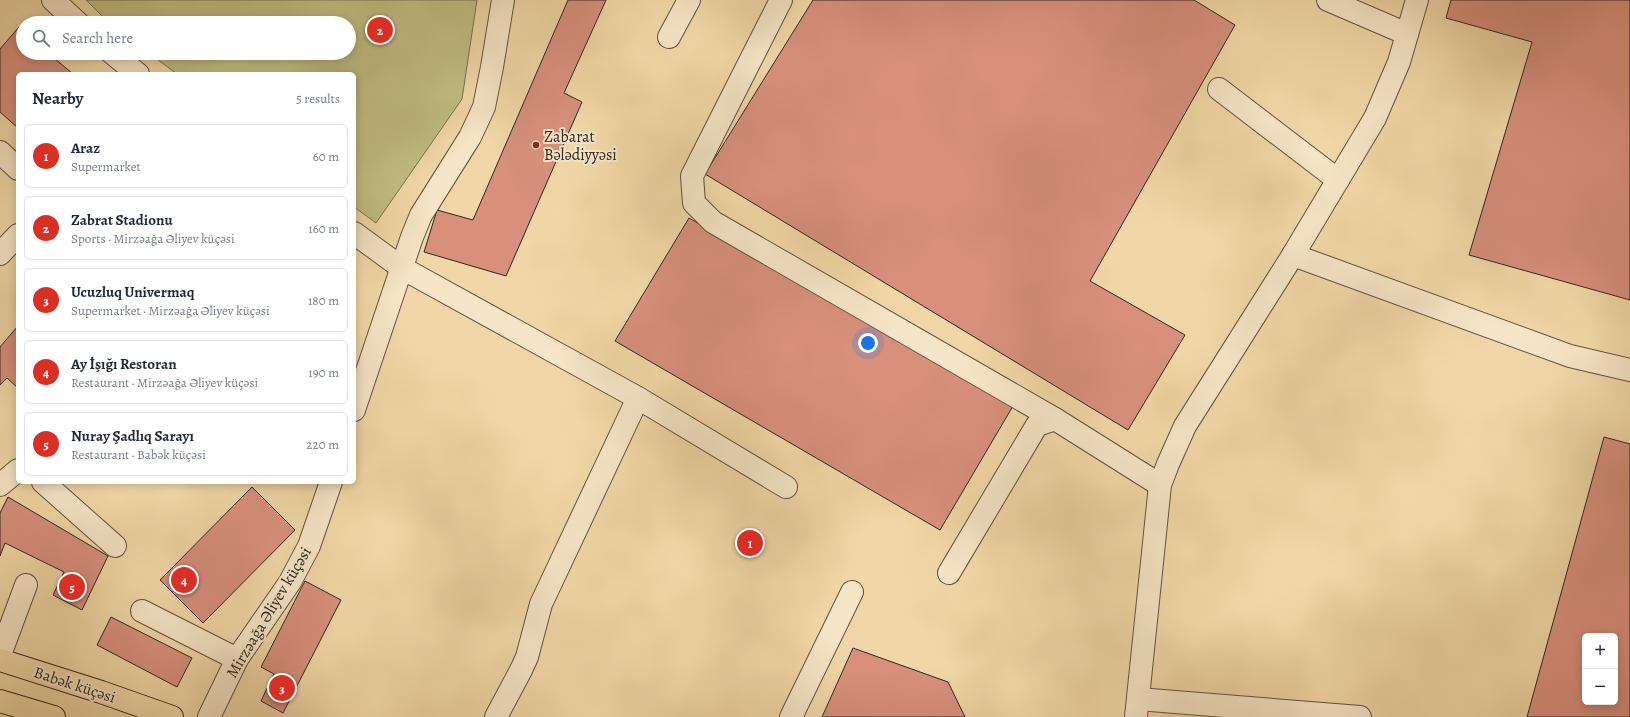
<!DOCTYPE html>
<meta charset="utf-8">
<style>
:root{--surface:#fff;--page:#f2f2f3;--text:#1f2937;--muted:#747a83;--line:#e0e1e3;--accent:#d93025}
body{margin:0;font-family:Alegreya,serif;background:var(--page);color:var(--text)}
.controls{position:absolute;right:12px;bottom:12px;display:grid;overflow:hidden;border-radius:6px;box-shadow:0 2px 10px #0003}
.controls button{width:36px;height:36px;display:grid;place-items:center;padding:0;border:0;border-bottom:1px solid var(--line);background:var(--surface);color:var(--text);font:20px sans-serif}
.you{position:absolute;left:868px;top:343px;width:14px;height:14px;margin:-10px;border:3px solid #fff;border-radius:50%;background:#1a73e8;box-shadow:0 0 0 6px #1a73e833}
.badge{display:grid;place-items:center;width:26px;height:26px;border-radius:50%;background:var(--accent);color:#fff;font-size:13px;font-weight:700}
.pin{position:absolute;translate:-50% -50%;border:2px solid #fff;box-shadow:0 1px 4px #0006}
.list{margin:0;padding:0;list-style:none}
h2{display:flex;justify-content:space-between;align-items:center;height:52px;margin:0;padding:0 16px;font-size:17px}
h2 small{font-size:13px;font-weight:400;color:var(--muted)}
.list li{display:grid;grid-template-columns:26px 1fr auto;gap:12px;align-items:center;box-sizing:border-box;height:64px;margin:0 8px 8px;padding:0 8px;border:1px solid var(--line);border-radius:6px}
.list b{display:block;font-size:15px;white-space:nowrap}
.list p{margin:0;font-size:13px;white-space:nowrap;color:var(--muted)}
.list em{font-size:13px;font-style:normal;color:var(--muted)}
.icon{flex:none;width:22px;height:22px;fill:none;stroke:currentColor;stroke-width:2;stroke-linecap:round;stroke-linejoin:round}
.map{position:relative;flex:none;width:1630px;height:717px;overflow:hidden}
.search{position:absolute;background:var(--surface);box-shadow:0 2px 10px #0003;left:16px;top:16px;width:340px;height:44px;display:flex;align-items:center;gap:10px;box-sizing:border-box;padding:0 14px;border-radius:22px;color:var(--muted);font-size:15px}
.panel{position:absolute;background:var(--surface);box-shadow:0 2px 10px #0003;left:16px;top:72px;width:340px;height:412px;border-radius:6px}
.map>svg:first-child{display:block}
</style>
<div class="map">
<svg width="1630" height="717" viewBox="0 0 1630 717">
<rect width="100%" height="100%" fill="#f1d7a7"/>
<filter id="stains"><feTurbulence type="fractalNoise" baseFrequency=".005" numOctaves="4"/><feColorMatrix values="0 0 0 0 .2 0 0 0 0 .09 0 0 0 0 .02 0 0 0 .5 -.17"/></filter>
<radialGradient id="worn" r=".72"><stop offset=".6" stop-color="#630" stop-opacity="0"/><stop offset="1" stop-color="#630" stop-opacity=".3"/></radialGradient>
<polygon fill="#c0bd83" stroke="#787251" points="86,0 477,0 462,99 376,223 354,207 354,74 177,74 149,53 349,53 349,23 109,23"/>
<g fill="#d8907d" stroke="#31261f" fill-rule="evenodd">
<polygon points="568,0 606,0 564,93 582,102 506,276 424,252 437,210 473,220"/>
<polygon points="813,0 1194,0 1235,25 1090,281 1185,335 1128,430 705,174"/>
<polygon points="1451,0 1630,0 1630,300 1469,255 1532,42 1446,18"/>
<polygon points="19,27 23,31 23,53 48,53 73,74 18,74 18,128 0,112 0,49"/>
<polygon points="689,218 1013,406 940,530 615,341"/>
<polygon points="18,326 18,388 7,378 0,385 0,347"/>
<path d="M1604,437L1630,444V717H1527ZM1585,636H1615V702H1585Z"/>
<polygon points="252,487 295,530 203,623 160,580"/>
<polygon points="8,497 108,556 82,610 53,595 64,572 5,543 0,556 0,513"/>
<polygon points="305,581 341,600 283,713 261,701 274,674 261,667"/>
<polygon points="111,617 192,658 177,687 97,645"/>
<polygon points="853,648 948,682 965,717 822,717"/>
</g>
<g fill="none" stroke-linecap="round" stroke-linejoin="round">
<g stroke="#615241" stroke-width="24">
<g id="minor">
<polyline points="53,0 78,23"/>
<polyline points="781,0 692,176 694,203 713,222 1055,419"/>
<polyline points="1328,0 1407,34"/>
<polyline points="669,37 689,0"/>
<polyline points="112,53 138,74"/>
<polyline points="1219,89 1338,180"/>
<polyline points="0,152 18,169"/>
<polyline points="354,233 402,268 638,398 786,487"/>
<polyline points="0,254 18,235"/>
<polyline points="1293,255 1570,356 1630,370"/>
<polyline points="354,410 412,237 421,215 470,137 484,107 492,67 503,0"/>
<polyline points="43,482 115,546"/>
<polyline points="0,485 18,470"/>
<polyline points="949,573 1037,425 1055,419 1160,485"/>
<polyline points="142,611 237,659"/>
<polyline points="0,655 26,585"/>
<polyline points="1138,699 1360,717"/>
<polyline points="209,717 237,659 290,582 309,546 331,482"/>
<polyline points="496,717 521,670 527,657 541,604 638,398"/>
<polyline points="791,717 852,592"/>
<polyline points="1136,717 1160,485 1168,464 1185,426 1293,255 1375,118 1399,62 1417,0"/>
</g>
</g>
<g stroke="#31261f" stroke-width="24">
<g id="major">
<polyline points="0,660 101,692 172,717"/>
<polyline points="0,701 54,717"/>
</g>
</g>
<use href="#minor" stroke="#f6e5c6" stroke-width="22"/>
<use href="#major" stroke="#f1d7a7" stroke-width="22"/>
</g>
<circle fill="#8f2418" stroke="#f6e5c6" stroke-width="1.5" cx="536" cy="145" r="4"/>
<g text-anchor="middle" stroke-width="4" stroke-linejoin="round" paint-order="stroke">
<g font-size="16" fill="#31261f" stroke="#f6e5c6" text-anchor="start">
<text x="544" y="142">Zabarat<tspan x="544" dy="18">Bələdiyyəsi</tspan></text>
</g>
<g font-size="16" fill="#31261f" stroke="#f6e5c6">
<text transform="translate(268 612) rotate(-59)" y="6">Mirzəağa Əliyev küçəsi</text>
<text transform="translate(75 684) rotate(18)" y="6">Babək küçəsi</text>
</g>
</g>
<rect width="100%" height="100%" filter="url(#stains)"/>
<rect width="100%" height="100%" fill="url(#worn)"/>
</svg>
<div class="controls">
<button>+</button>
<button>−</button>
</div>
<div class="you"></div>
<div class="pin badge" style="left:750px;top:543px">1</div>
<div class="pin badge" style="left:380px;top:30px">2</div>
<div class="pin badge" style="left:282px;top:688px">3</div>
<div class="pin badge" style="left:184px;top:580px">4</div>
<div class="pin badge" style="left:72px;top:587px">5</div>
<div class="search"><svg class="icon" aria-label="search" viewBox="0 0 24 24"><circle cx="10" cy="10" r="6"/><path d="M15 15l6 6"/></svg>Search here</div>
<section class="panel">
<h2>Nearby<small>5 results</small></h2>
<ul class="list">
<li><span class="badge">1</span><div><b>Araz</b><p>Supermarket</p></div><em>60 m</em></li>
<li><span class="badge">2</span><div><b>Zabrat Stadionu</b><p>Sports · Mirzəağa Əliyev küçəsi</p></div><em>160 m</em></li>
<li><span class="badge">3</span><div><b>Ucuzluq Univermaq</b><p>Supermarket · Mirzəağa Əliyev küçəsi</p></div><em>180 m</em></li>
<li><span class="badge">4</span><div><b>Ay İşığı Restoran</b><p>Restaurant · Mirzəağa Əliyev küçəsi</p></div><em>190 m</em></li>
<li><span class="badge">5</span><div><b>Nuray Şadlıq Sarayı</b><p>Restaurant · Babək küçəsi</p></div><em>220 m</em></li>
</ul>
</section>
</div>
